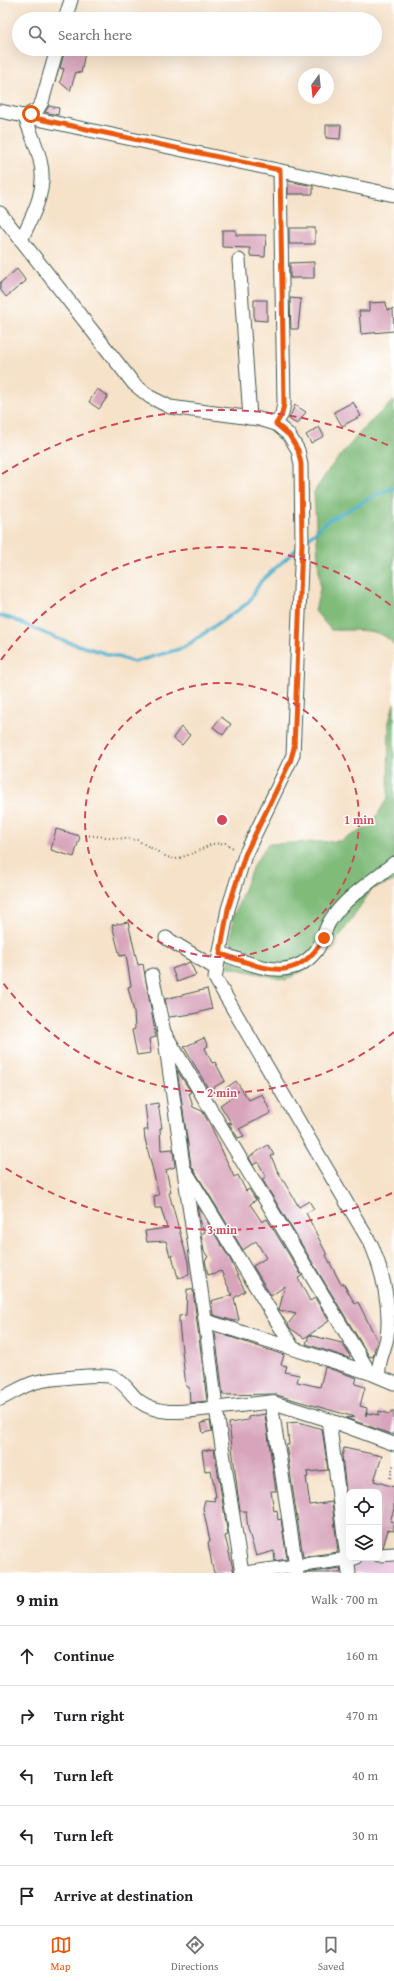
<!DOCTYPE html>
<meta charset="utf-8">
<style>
:root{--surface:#fff;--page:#f6f6f6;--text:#202124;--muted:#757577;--line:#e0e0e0;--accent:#ea580c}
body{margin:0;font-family:"Gentium Book Plus",serif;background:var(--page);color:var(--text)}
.controls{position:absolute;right:12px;bottom:12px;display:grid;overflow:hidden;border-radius:8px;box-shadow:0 4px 16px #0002}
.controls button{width:36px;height:36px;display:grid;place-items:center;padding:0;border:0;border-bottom:1px solid var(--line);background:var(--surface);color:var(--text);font:20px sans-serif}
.compass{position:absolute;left:298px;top:68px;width:36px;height:36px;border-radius:50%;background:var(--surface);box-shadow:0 4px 16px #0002;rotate:195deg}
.stop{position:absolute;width:12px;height:12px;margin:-9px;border:3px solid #ea580c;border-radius:50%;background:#fff}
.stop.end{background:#ea580c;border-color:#fff;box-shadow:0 1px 4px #0008}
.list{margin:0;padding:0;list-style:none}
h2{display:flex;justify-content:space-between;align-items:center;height:52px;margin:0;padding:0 16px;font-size:17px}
h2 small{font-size:13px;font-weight:400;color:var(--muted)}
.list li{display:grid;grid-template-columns:26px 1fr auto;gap:12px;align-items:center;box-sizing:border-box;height:60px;padding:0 16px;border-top:1px solid var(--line)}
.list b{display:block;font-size:15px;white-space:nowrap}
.list em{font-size:13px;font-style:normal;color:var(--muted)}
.icon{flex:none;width:22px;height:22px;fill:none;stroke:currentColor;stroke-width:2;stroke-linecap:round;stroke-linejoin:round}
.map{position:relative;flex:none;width:394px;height:1573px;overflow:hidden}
.search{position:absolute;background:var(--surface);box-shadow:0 4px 16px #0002;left:12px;right:12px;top:12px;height:44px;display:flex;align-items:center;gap:10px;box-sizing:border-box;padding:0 14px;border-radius:22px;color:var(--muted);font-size:15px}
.sheet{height:352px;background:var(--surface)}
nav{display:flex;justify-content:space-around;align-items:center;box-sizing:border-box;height:56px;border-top:1px solid var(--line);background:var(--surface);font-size:11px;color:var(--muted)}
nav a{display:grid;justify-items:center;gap:2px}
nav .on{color:var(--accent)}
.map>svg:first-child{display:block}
</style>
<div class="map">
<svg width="394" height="1573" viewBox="0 0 394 1573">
<rect width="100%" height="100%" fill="#fff"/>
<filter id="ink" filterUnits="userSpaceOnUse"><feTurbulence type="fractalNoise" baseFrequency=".025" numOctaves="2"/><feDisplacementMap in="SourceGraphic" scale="8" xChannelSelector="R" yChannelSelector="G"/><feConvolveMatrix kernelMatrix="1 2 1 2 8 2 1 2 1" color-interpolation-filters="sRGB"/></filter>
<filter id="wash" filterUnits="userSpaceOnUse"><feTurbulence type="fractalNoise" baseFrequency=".012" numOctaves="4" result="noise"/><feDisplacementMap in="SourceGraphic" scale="16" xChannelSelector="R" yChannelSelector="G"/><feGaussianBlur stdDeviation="0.9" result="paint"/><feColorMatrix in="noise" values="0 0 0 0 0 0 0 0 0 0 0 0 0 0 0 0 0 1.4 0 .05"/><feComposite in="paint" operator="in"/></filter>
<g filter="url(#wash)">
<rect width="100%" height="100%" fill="#f6e2c9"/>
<polygon fill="#efd0e6" points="394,1560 394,1573 352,1573 351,1562"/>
<g fill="#80bb7a" stroke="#507c57">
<path d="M394,400V645C381,626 351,631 331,630L315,611L320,589L314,492L330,468L364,428Z"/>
<polygon points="394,703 394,881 372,889 342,933 310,967 286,980 229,967 233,918 253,866 268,844 340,841 371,826 388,797 389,722"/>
</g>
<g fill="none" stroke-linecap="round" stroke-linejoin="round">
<g stroke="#4fb2cd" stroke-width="3.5">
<polyline points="306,540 329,520 382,492 394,488"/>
<polyline points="0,616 10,618 58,639 134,662 183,648 248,603 261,581 299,547"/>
</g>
</g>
<g id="blocks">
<g fill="#d8a4bb">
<polygon points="70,49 85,52 81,73 76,72 70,91 60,82 64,69 60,68 65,50 69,51"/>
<polygon points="49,106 59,108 58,115 45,112"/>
<polygon points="326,125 341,125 340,139 326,138"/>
<polygon points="288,181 313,186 313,194 288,194"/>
<rect x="289" y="228" width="26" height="16"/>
<polygon points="222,230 236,230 236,235 266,235 265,257 250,256 250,248 222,247"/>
<polygon points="314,262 314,278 290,278 290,263"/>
<polygon points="17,269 26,281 6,297 0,289 0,283"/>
<polygon points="290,298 301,299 298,329 291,329"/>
<polygon points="254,300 267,300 267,321 254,320"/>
<polygon points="386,302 387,310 393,309 394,331 361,334 359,311 369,311 369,303"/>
<polygon points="97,389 108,396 99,409 89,402"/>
<polygon points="353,402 361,416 342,426 334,412"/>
<polygon points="295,405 306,412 297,424 289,419"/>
<polygon points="319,427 324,436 311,443 306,435"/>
<polygon points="221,717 231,724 223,735 213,727"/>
<polygon points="181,727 190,735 182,745 173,738"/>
<polygon points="56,829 80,836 74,857 51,850"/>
<polygon points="128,922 138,965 143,964 156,1037 149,1039 151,1053 137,1055 132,1030 135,1029 134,1012 128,987 131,986 126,955 120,956 112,925"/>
<polygon points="190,962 196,975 177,982 172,969"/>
<polygon points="207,989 212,1009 193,1014 169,1017 165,999"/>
<polygon points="204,1038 208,1046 205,1048 212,1063 215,1062 225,1081 209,1090 184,1047"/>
<polygon points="177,1070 191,1092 189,1093 193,1107 202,1111 211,1126 234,1177 238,1175 246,1191 249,1189 256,1200 250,1204 262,1222 267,1219 302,1276 298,1278 310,1301 315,1298 329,1321 309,1335 342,1343 350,1356 349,1358 306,1344 309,1335 304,1338 290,1328 288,1324 296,1314 279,1310 285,1286 271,1296 253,1266 266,1258 256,1241 243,1250 191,1165"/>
<polygon points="236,1081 249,1100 262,1094 271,1113 239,1129 244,1136 238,1138 228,1122 232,1124 220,1105 232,1097 226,1088"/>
<polygon points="158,1103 162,1128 160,1128 161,1150 173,1149 175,1167 166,1170 171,1192 169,1193 188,1262 189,1275 178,1278 172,1255 170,1256 166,1241 147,1242 145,1231 167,1228 161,1208 155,1208 154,1196 159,1195 145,1139 144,1130 148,1130 145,1105"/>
<polygon points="268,1145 274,1155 271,1156 277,1170 299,1207 309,1201 314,1209 306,1213 327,1255 326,1255 331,1265 341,1284 343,1283 355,1304 358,1302 377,1340 373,1357 369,1356 262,1179 266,1177 258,1162 253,1165 249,1157"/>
<polygon points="197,1205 230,1259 245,1291 234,1298 239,1320 234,1321 213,1315 211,1301 232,1295 221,1271 208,1275 205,1260 208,1257 204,1251 201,1234 205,1232 200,1223"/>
<polygon points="187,1289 193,1290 207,1401 190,1403 189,1387 186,1387 179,1323 179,1316 186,1315"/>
<polygon points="215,1332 284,1355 281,1365 287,1366 285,1372 299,1375 297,1382 320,1387 325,1367 357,1378 355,1384 365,1387 360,1406 367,1408 366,1416 366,1413 379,1415 379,1411 390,1414 391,1411 394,1411 394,1435 346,1418 355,1417 273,1394 223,1395"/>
<polygon points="265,1414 276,1491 271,1491 274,1511 277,1510 278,1520 281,1519 287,1559 275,1561 274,1551 256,1556 248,1529 246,1511 240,1511 229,1423 248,1420 248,1417"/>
<polygon points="210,1421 212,1431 203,1433 201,1423"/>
<polygon points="299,1422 322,1429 328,1470 307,1472 308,1477 306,1477 310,1505 332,1502 338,1552 303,1557 286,1445 289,1445 287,1423"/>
<polygon points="344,1448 382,1456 374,1481 394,1487 394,1509 390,1521 394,1522 394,1531 388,1530 383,1547 379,1547 379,1492 346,1492 342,1456"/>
<polygon points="214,1449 228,1535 225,1536 234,1573 214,1573 212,1565 208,1542 210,1541 203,1508 205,1500 215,1501 214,1497 216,1497 211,1470 205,1471 202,1451"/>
<polygon points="340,1568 341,1573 305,1573"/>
</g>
</g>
</g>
<g filter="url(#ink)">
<use href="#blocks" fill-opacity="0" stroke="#3f564a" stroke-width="1"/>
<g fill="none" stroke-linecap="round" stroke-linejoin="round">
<g stroke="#3f564a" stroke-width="15">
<g id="minor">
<polyline points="65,19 71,0"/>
<polyline points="0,111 394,195"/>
<path d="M0,213L134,384L150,397L170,407L259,419L276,424L289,435L298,450L301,465L302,543L293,755L245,855L228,909L215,978L372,1246C383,1273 391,1307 387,1337C385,1350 377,1362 379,1376"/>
<path d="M21,240C33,215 48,189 40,160C37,145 29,131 25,116L37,110L42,102L57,49"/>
<polyline points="239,260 250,418"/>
<polyline points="276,424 282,414 284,403 280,171"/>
<polyline points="166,938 215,968"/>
<path d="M220,953C252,964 290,984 316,951C323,942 324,930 330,921C345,897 373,881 394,863"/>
<polyline points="152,975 164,1032"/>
<polyline points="185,1170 293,1348"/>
<polyline points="206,1321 370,1373 394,1383"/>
<path d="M370,1373L164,1032C181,1157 202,1282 216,1408L271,1402L329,1420L394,1444"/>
<path d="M0,1399C11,1394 24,1385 36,1382C49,1379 101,1373 112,1377C124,1381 130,1394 139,1401C161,1418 191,1410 216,1408L242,1573"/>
<polyline points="271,1402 297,1573"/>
<polyline points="329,1420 349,1573"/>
<polyline points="379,1555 394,1554"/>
<polyline points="244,1573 355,1558"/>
</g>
</g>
<g stroke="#3f564a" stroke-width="2" stroke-dasharray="1 3" stroke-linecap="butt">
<polyline points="85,835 137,840 167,857 176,859 194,853 212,844 225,843 235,849"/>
<polyline points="390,1478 394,1463"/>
</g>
<use href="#minor" stroke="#fff" stroke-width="13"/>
</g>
</g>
<g fill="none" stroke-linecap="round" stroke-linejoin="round" filter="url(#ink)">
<path stroke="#ea580c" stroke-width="5" d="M31,114L25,116L280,170L284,403L282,414L276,424L289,435L298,450L301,464L302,543L294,748L290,762L245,855L228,909L220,954C264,967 295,987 324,938"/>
</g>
<g fill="none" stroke="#d1495b" stroke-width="2" stroke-dasharray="7 5">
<circle cx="222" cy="820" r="137"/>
<path d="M394 1032A273 273 0 0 1 1 980M1 660A273 273 0 0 1 394 608"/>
<path d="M392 1193A410 410 0 0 1 2 1166M2 474A410 410 0 0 1 392 447"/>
</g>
<circle cx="222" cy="820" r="6" fill="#d1495b" stroke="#fff" stroke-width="2"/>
<g font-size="12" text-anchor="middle" font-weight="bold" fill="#d1495b" stroke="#fff" stroke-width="3" stroke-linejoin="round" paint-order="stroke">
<text x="359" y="824">1 min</text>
<text x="222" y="1097">2 min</text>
<text x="222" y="1234">3 min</text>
</g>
</svg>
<div class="controls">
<button><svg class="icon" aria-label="locate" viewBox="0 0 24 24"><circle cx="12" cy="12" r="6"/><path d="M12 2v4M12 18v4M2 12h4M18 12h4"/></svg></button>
<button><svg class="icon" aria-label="layers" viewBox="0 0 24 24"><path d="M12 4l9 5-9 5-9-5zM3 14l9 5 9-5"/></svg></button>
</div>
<svg class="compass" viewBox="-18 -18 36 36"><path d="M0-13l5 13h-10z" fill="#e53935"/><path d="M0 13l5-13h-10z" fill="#757577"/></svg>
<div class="stop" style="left:31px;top:114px"></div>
<div class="stop end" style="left:324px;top:938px"></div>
<div class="search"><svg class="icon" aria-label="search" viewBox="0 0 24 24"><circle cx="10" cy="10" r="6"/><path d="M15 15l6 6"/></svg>Search here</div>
</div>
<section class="sheet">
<h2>9 min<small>Walk · 700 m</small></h2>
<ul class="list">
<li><svg class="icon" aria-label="ahead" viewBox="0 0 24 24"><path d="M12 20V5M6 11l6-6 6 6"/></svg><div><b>Continue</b></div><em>160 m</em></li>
<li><svg class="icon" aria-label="right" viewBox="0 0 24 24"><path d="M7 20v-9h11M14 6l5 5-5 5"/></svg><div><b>Turn right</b></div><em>470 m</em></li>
<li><svg class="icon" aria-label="left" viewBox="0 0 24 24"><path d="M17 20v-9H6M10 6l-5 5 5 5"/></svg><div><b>Turn left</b></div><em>40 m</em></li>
<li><svg class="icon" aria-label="left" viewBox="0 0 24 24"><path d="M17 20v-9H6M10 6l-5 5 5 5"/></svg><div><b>Turn left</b></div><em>30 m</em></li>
<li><svg class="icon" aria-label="arrive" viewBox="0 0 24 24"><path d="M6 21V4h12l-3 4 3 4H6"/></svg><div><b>Arrive at destination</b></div></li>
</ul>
</section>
<nav>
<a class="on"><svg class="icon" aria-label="map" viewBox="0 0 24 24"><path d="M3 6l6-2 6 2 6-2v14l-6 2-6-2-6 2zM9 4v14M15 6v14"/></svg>Map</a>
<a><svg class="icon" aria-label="directions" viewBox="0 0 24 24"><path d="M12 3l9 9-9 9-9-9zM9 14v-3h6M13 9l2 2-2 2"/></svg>Directions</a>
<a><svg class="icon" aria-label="saved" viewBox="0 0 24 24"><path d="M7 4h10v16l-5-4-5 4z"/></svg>Saved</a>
</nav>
